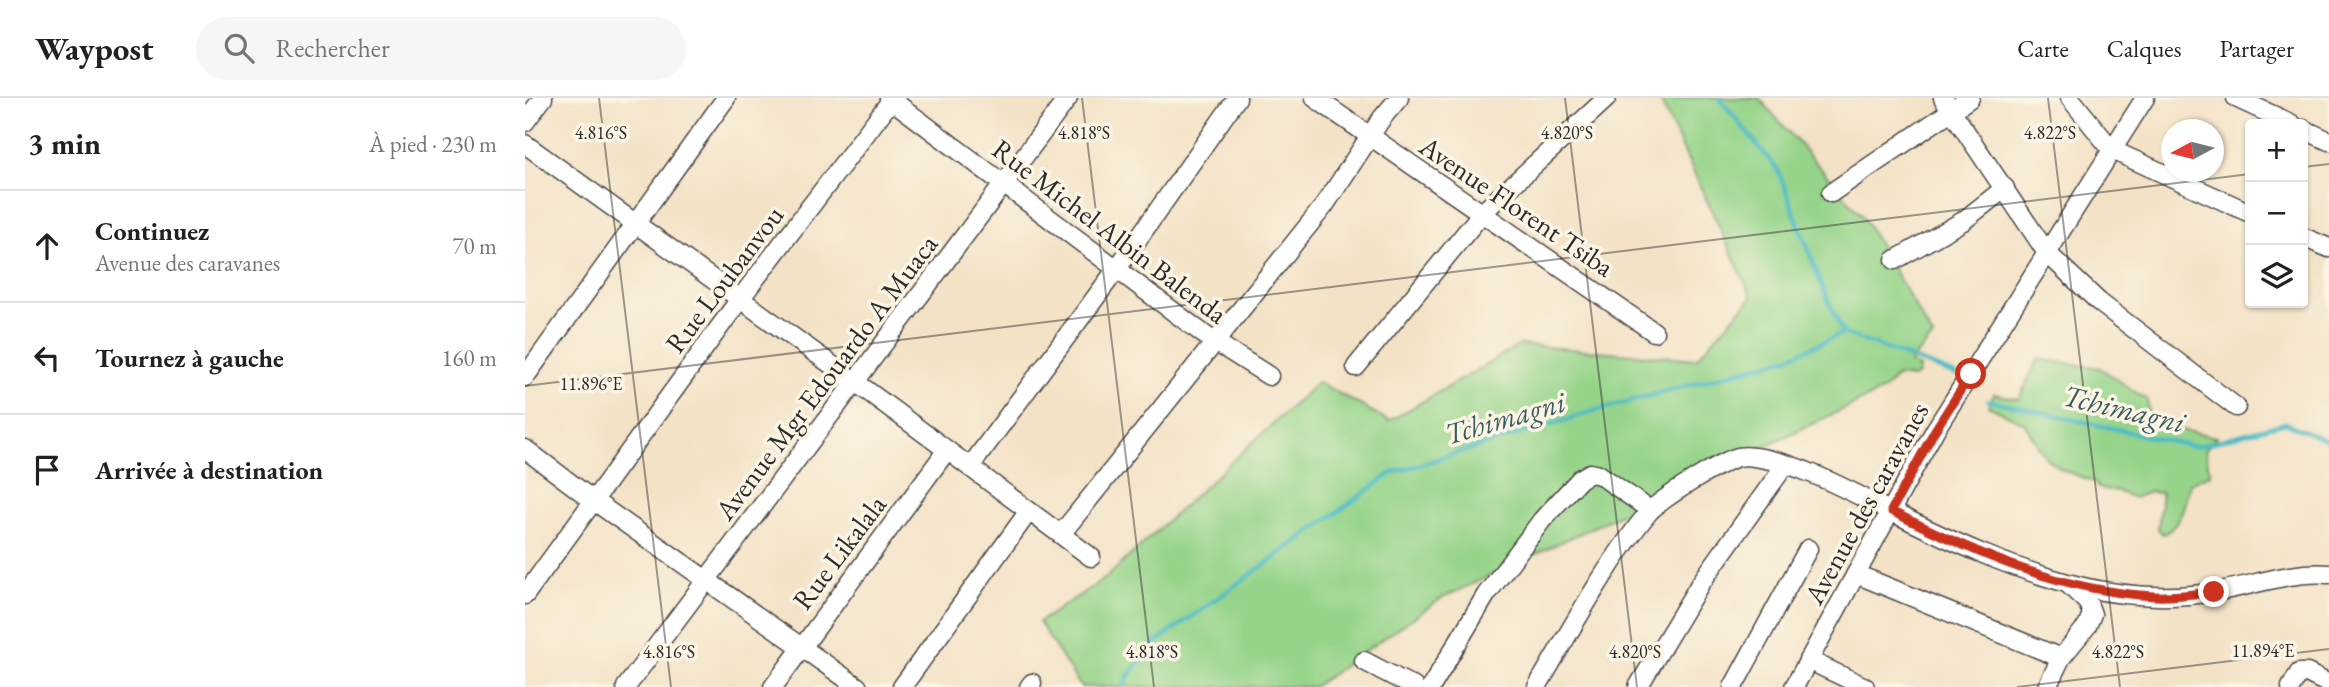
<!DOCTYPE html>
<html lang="fr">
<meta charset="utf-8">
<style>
:root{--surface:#fff;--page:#f6f6f6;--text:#202124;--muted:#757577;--line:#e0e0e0}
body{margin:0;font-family:"EB Garamond",serif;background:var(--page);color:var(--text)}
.controls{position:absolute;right:21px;top:21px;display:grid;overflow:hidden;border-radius:7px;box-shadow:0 2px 5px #0004}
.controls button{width:63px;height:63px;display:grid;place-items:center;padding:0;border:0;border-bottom:2px solid var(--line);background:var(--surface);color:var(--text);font:35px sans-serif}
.compass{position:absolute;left:1636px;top:21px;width:63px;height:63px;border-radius:50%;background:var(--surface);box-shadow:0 2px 5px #0004;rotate:263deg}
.stop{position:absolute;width:21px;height:21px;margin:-16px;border:5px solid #c8321e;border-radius:50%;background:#fff}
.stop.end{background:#c8321e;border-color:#fff;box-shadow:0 2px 7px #0008}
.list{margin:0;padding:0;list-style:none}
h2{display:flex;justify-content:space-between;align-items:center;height:91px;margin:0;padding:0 28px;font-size:30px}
h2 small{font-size:23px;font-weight:400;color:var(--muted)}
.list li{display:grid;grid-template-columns:46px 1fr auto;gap:21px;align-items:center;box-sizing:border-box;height:112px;padding:0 28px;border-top:2px solid var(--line)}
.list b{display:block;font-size:26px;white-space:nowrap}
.list p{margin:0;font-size:23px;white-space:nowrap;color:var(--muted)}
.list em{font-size:23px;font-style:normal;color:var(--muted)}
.icon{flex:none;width:38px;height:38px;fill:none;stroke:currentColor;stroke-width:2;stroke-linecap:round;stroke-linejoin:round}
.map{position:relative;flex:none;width:1804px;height:589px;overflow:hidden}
header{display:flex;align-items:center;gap:42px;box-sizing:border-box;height:98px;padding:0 35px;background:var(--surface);border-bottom:2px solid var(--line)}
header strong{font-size:33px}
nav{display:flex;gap:38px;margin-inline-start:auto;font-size:24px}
.search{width:490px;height:63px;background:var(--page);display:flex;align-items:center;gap:18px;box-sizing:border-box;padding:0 24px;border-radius:38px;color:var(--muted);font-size:26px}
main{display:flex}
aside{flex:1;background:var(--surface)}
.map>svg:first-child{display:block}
</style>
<header>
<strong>Waypost</strong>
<div class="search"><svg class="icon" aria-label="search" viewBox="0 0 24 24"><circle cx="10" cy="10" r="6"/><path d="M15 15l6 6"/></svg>Rechercher</div>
<nav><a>Carte</a><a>Calques</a><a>Partager</a></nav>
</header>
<main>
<aside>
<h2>3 min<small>À pied · 230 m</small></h2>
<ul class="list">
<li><svg class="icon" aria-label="ahead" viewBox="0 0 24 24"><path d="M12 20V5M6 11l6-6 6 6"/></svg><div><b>Continuez</b><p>Avenue des caravanes</p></div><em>70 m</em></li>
<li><svg class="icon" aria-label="left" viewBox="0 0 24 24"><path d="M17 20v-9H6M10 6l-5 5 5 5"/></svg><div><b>Tournez à gauche</b></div><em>160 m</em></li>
<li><svg class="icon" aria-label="arrive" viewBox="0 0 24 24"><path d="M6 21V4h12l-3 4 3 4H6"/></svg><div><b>Arrivée à destination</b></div></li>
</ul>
</aside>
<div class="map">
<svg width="1804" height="589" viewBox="0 0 1804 589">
<rect width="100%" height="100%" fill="#fcf5e5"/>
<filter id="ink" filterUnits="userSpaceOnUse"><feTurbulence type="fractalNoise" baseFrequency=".0143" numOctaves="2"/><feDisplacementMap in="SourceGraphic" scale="14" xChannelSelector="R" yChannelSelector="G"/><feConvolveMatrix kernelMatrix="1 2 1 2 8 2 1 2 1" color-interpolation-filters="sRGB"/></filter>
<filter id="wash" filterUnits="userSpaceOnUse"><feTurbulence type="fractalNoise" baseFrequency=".00686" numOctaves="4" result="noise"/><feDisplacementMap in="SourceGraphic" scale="28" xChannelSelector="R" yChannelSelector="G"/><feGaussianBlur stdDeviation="1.57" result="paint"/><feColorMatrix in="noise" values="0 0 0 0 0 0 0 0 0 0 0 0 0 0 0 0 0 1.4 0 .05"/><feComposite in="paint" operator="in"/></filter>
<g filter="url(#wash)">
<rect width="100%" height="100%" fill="#f3e2c6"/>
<g fill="#96d48a" stroke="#60805a" stroke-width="2">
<polygon points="1134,0 1234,0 1338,119 1408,239 1385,264 1394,270 1393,277 1388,280 1372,278 1357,293 917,500 788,589 556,589 514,524 582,479 793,284 864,323 995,247 1171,261 1227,199"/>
<path d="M1513,261L1575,270L1622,302L1625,326L1691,339L1680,352L1685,376L1665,385C1660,402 1657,428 1638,436L1633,431L1637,395L1624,394L1609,400L1592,393L1573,390L1569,384L1538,372L1521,360L1499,325L1463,308L1469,296L1494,301Z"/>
</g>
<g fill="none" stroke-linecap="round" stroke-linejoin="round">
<g stroke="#4dbbc3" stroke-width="4.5">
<polyline points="1194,0 1253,72 1299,193 1318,235"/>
<polyline points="1463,302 1670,349 1760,325 1804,343"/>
<polyline points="598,589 603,578 630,545 867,375 1069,313 1262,260 1318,235 1431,277"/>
</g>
</g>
</g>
<g filter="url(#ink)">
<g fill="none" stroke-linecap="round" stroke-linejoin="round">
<g stroke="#494642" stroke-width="21">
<g id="minor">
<polyline points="364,0 681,238 744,278"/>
<polyline points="790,0 1129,234"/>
<polyline points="1418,0 1522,155 1574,204 1711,309"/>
<polyline points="1545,0 1587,52 1725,115"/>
<polyline points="1711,0 1767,26"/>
<polyline points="0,24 18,0"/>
<polyline points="1778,31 1804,43"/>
<polyline points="0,46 329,283 566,459"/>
<polyline points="1306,95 1445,0"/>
<polyline points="1778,139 1804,150"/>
<polyline points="1370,162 1438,123 1480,90"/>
<polyline points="831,269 957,115 1082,0"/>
<polyline points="0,279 201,0"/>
<polyline points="0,351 69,403 333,589"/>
<polyline points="445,369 591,172 712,0"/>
<polyline points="536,436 799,108 857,20 874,0"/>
<polyline points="1331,476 1536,560"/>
<polyline points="0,497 215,201 368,0"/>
<polyline points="1283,562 1340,589"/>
<polyline points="839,563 889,589"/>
<polyline points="101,589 543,0"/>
<polyline points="248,589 422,352"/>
<polyline points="377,589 504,413"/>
<polyline points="504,589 507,585"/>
<polyline points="906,589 961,497 1017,422 1055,381 1065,375 1075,377 1125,412"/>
<path d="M1012,589C1047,530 1080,468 1123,415C1134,402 1197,363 1213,359C1218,358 1224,358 1229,359C1274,364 1330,396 1371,416C1426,443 1483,469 1542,485C1589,498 1642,502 1689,494C1728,488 1764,473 1804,476"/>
<polyline points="1113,589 1175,486 1260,367"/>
<polyline points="1208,589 1283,451"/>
<polyline points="1269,589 1410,332 1620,0"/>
<polyline points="1522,589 1536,560 1562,528 1567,516 1563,505 1543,486"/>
<polyline points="1766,589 1774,575 1782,575 1804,586"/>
</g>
</g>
<use href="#minor" stroke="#fff" stroke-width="18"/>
</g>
</g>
<g fill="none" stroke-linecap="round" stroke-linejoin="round" filter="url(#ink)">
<path stroke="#c8321e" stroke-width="9" d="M1446,276L1410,332L1366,413C1448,454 1536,494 1630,498C1649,499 1670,496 1689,494"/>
</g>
<path fill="none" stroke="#2b2b2b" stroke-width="2" stroke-opacity="0.45" d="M74,0L146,589M557,0L629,589M1040,0L1112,589M1523,0L1595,589M1778,69L1804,66M0,288L1725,76M1492,589L1804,551"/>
<g text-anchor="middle" stroke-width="7" stroke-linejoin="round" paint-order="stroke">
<g font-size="28" fill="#2b2b2b" stroke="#fcf5e5">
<text transform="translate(992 108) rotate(34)" y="10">Avenue Florent Tsiba</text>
<text transform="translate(585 133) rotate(37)" y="10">Rue Michel Albin Balenda</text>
<text transform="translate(199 181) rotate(-53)" y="10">Rue Loubanvou</text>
<text transform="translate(301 279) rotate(-53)" y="10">Avenue Mgr Edouardo A Muaca</text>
<text transform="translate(1341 405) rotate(-61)" y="10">Avenue des caravanes</text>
<text transform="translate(314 454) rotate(-53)" y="10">Rue Likalala</text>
</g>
<g font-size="30" font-style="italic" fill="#375d60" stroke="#fcf5e5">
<text transform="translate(1599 311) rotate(13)" y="10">Tchimagni</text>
<text transform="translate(980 320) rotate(-16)" y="10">Tchimagni</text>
</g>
</g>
<g font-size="18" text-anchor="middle" fill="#2b2b2b" stroke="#fcf5e5" stroke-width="7" stroke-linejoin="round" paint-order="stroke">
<text x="76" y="41">4.816°S</text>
<text x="559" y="41">4.818°S</text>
<text x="1042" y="41">4.820°S</text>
<text x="1525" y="41">4.822°S</text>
<text x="66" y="292">11.896°E</text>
<text x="1738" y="559">11.894°E</text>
<text x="144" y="560">4.816°S</text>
<text x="627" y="560">4.818°S</text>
<text x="1110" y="560">4.820°S</text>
<text x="1593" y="560">4.822°S</text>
</g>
</svg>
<div class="controls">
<button>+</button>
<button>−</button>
<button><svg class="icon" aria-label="layers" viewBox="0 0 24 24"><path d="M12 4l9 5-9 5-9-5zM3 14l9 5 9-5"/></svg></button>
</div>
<svg class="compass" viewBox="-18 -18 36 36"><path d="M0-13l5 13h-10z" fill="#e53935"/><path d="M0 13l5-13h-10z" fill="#757577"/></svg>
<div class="stop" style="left:1446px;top:276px"></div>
<div class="stop end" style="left:1689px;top:494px"></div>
</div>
</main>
